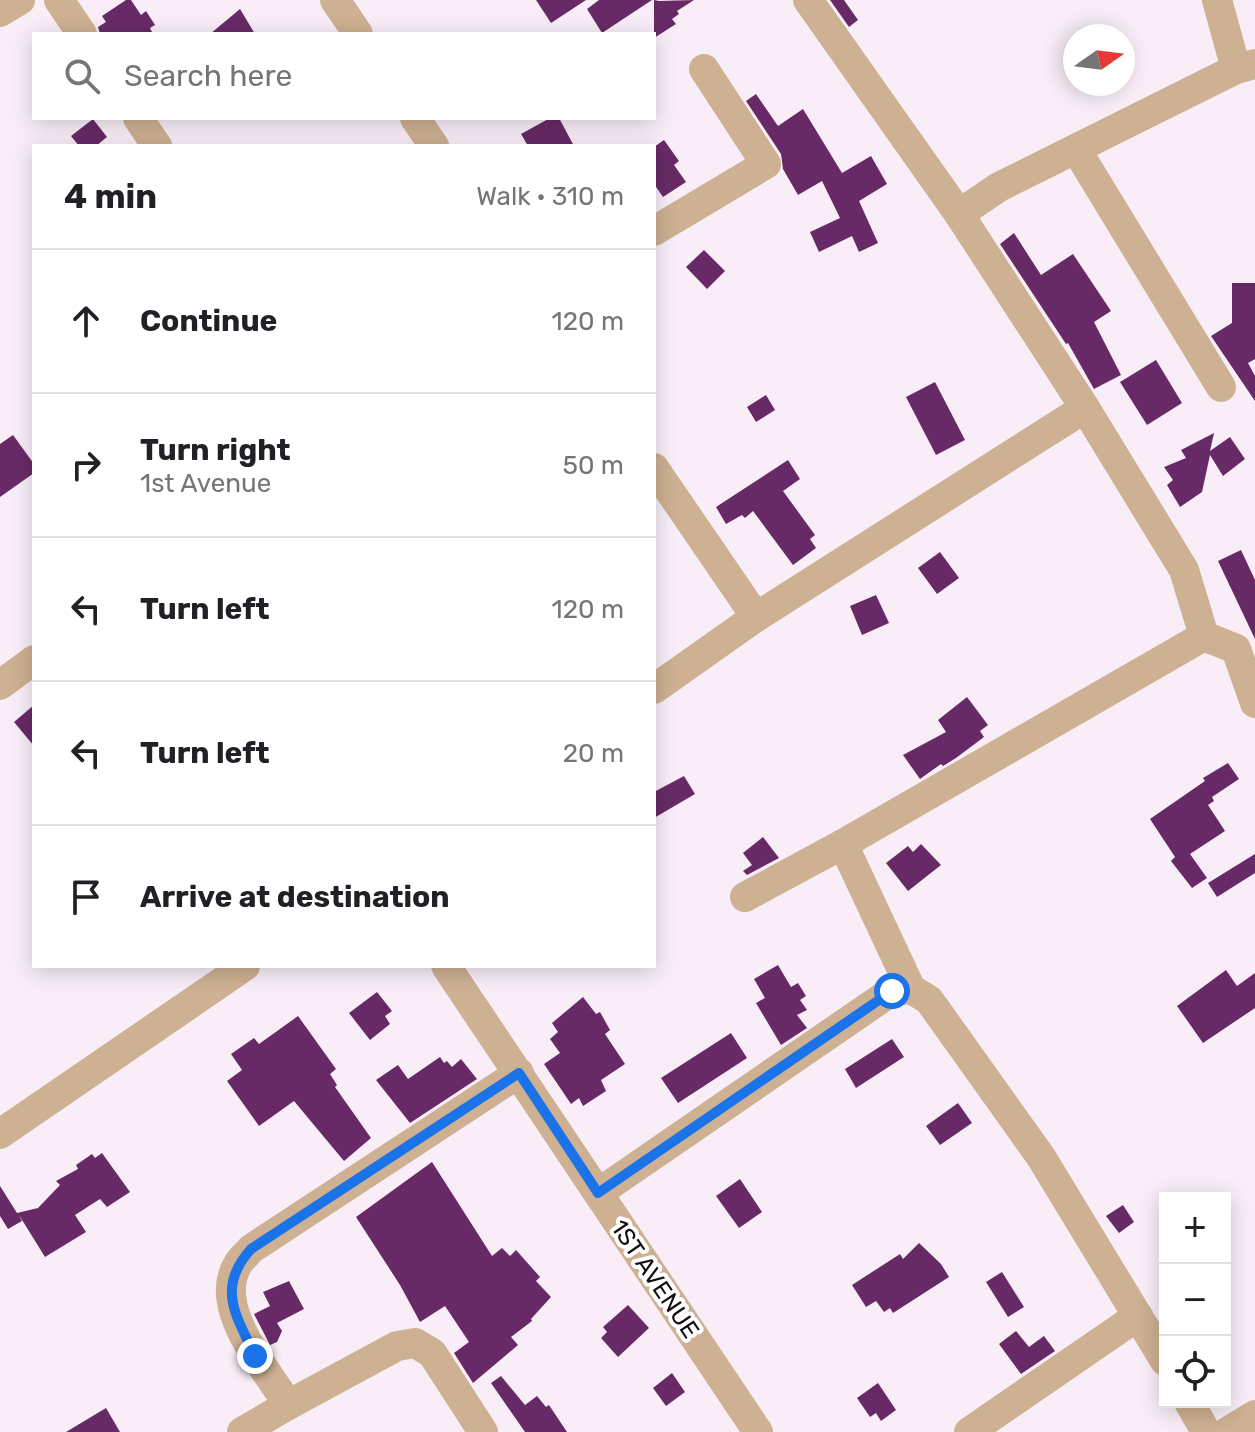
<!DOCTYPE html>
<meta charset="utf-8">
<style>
:root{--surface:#fff;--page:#f2f2f2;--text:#202124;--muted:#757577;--line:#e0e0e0}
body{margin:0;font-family:Rubik,sans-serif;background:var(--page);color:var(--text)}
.controls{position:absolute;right:24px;bottom:24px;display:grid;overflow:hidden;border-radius:0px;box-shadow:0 4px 20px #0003}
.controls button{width:72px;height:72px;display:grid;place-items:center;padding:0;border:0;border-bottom:2px solid var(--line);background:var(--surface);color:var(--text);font:40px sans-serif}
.compass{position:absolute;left:1063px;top:24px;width:72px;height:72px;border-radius:50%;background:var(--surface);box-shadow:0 4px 20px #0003;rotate:76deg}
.stop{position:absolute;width:24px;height:24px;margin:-18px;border:6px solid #1a73e8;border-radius:50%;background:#fff}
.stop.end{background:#1a73e8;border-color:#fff;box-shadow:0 2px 8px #0008}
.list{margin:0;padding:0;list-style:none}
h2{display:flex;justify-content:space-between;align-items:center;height:104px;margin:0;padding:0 32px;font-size:34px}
h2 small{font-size:26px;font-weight:400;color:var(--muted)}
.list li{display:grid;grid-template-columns:52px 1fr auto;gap:24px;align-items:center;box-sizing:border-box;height:144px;padding:0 32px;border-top:2px solid var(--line)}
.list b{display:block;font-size:30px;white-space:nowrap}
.list p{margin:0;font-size:26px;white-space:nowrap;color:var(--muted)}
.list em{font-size:26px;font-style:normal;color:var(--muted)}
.icon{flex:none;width:44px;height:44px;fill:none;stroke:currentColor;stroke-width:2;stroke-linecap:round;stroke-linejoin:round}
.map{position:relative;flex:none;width:1255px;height:1432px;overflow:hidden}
.search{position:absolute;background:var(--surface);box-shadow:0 4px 20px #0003;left:32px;top:32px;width:624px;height:88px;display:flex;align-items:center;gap:20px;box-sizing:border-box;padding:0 28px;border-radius:0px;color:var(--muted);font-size:30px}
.panel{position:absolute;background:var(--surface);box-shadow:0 4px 20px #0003;left:32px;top:144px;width:624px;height:824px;border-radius:0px}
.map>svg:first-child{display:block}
</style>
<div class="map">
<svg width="1255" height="1432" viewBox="0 0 1255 1432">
<rect width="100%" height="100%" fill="#f9eef8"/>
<g fill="#682a67">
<polygon points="126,0 131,0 141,15 146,11 155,25 150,28 153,34 100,34 98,27 106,22 102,16"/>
<polygon points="536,0 586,0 551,23"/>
<polygon points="599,0 652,0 602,33 587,9"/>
<polygon points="654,0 659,1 694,0 677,11 679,14 672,19 676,24 654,38"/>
<polygon points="830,0 844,0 858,20 849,27"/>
<polygon points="240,9 255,34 210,34"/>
<polygon points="756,94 778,126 803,109 842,173 871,156 887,184 859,201 878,243 859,252 852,236 819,252 810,232 840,218 822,181 798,195 783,169 781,154 746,101"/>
<polygon points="550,118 559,118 574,146 528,146 521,134"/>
<polygon points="93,119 107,137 96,146 79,146 71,136"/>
<polygon points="664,140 679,161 674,165 686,182 663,197 654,184 654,147"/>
<polygon points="1014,233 1041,275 1073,254 1111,311 1094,322 1121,375 1094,389 1068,343 1066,344 1000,244"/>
<polygon points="704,250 725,271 707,289 686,267"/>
<polygon points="1232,283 1255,283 1255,359 1248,363 1255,376 1255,401 1211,336 1232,323"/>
<polygon points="1156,360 1182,403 1147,425 1120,382"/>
<polygon points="935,382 965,440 936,455 906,397"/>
<polygon points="766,395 775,410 756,422 747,407"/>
<polygon points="1214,433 1210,451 1230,437 1245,459 1223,476 1210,455 1202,492 1180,507 1167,485 1173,480 1164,467 1186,458 1181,450"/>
<polygon points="13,435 34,464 34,473 0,497 0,444"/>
<polygon points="788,460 800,479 783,491 815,535 810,539 816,548 793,565 753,511 745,518 742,515 726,524 716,507"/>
<polygon points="1241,550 1255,580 1255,639 1218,561"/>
<polygon points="940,552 959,578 937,594 918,568"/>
<polygon points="876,595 889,623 862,635 850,606"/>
<polygon points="967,697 988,725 980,731 984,737 956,758 943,766 941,764 920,779 903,755 946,732 938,720"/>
<polygon points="34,705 34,746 14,722"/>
<polygon points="1228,763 1239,779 1212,797 1214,801 1208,805 1225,831 1190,854 1207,878 1192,888 1171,861 1175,857 1150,819 1205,781 1203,778"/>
<polygon points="684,776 695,794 654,818 654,792"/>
<polygon points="763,837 779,858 747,875 743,871 752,865 743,853"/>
<polygon points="921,844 941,865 908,891 886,863 908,846 913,852"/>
<polygon points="1255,854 1255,873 1217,897 1208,883"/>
<polygon points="778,965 791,987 798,983 806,996 800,1000 807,1010 797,1015 807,1028 781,1045 756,1003 765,998 754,979"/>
<polygon points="1226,970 1237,986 1255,973 1255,1008 1203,1043 1177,1006"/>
<polygon points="377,992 392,1011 385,1016 390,1024 370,1040 349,1013"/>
<polygon points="583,997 596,1014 600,1012 610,1030 605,1034 625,1064 601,1080 606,1091 583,1106 579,1098 571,1104 544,1064 560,1053 550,1039 558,1032 552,1023"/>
<polygon points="298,1016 336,1069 330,1074 337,1085 335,1087 371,1138 344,1161 294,1101 259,1126 227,1081 242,1070 231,1054 254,1038 259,1044"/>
<polygon points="731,1033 747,1058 678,1103 661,1078"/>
<polygon points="892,1039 904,1057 856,1088 845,1069"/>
<polygon points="440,1057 444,1063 447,1061 452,1067 461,1059 477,1079 410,1123 376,1080 398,1065 408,1079"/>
<polygon points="958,1103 972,1123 940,1145 926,1126"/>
<polygon points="102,1153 130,1192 107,1207 100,1199 75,1215 86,1232 45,1257 19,1215 22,1221 8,1229 0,1216 0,1186 17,1213 38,1208 60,1185 56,1181 78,1169 76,1165 92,1154 95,1158"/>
<polygon points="432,1162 492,1256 502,1248 510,1256 516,1250 540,1277 536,1281 551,1297 531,1319 532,1321 511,1337 518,1345 473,1383 454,1353 469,1342 445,1306 420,1322 400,1285 356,1217"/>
<polygon points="740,1179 762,1212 739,1228 716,1196"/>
<polygon points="1123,1205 1134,1222 1119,1233 1106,1216"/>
<polygon points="919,1243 941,1264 949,1277 893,1313 890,1308 884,1312 876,1301 866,1307 852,1285 900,1254 903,1259"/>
<polygon points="1002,1272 1024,1307 1008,1317 986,1282"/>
<polygon points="289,1281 304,1309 277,1323 282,1331 277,1342 270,1345 254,1314 270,1306 263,1292"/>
<polygon points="628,1305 649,1328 618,1357 601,1338 607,1332 603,1327"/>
<polygon points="1016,1331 1029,1347 1044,1336 1055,1351 1021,1374 999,1344"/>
<polygon points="672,1373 685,1392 666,1406 653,1388"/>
<polygon points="501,1376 525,1405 537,1396 546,1407 549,1405 567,1432 525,1432 491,1383"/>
<polygon points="878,1383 896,1410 881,1421 876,1413 870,1417 857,1398"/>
<polygon points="106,1408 120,1432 66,1432"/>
</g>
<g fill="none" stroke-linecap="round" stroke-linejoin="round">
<g stroke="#ceb092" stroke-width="30">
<polyline points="59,0 82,34"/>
<polyline points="335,0 358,34"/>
<polyline points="808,0 959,214"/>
<polyline points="1217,0 1236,69"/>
<polyline points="0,12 20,0"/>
<polyline points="138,118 157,146"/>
<polyline points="415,118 434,146"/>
<polyline points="1076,149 1221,387"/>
<polyline points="654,231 766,164 704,69"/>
<polyline points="1085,408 1184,570 1204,636 1236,649 1255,703"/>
<polyline points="654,468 756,617"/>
<polyline points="0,685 34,660"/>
<polyline points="654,689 756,617 1085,408 959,214 999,187 1236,69 1255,64"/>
<polyline points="843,844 911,989"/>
<polyline points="745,897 843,844 1204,636"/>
<polyline points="446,966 758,1432"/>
<polyline points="0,1134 245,966"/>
<polyline points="598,1193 892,991 911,989 929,1000 1041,1157 1165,1361"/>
<polyline points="1189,1402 1206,1432"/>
<polyline points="242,1432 288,1405"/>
<path d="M483,1432L432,1353L415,1343L397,1346L288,1405C267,1369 211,1308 238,1264C241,1259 247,1254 251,1249L519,1073"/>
<polyline points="969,1432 1138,1316"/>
<polyline points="1227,1432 1255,1415"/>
</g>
</g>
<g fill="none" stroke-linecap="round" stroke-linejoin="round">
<path stroke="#1a73e8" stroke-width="10" d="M255,1356C236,1315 216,1288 251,1249L519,1073L598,1193L892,991"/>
</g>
<g text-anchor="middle" stroke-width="8" stroke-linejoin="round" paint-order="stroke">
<g font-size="24" fill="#110d10" stroke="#fff">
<text transform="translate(655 1279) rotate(56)" y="8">1ST AVENUE</text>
</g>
</g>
</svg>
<div class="controls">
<button>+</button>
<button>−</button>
<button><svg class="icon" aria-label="locate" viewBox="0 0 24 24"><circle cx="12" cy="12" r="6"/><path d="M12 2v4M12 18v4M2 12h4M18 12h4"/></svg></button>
</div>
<svg class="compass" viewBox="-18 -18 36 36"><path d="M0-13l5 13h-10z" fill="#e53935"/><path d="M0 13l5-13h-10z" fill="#757577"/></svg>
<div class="stop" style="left:892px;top:991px"></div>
<div class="stop end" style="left:255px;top:1356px"></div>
<div class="search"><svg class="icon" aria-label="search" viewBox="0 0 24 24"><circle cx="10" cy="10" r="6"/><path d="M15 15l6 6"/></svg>Search here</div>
<section class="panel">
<h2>4 min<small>Walk · 310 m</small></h2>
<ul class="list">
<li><svg class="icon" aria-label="ahead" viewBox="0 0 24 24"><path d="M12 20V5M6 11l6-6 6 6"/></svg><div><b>Continue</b></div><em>120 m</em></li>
<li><svg class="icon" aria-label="right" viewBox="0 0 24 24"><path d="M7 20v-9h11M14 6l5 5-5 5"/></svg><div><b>Turn right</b><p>1st Avenue</p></div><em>50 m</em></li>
<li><svg class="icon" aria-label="left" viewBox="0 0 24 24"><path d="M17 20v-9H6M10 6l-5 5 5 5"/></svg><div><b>Turn left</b></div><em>120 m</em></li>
<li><svg class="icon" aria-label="left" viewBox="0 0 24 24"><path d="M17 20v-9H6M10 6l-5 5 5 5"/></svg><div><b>Turn left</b></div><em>20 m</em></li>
<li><svg class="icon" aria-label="arrive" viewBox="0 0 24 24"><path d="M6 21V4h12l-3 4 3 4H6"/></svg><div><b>Arrive at destination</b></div></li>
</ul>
</section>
</div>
